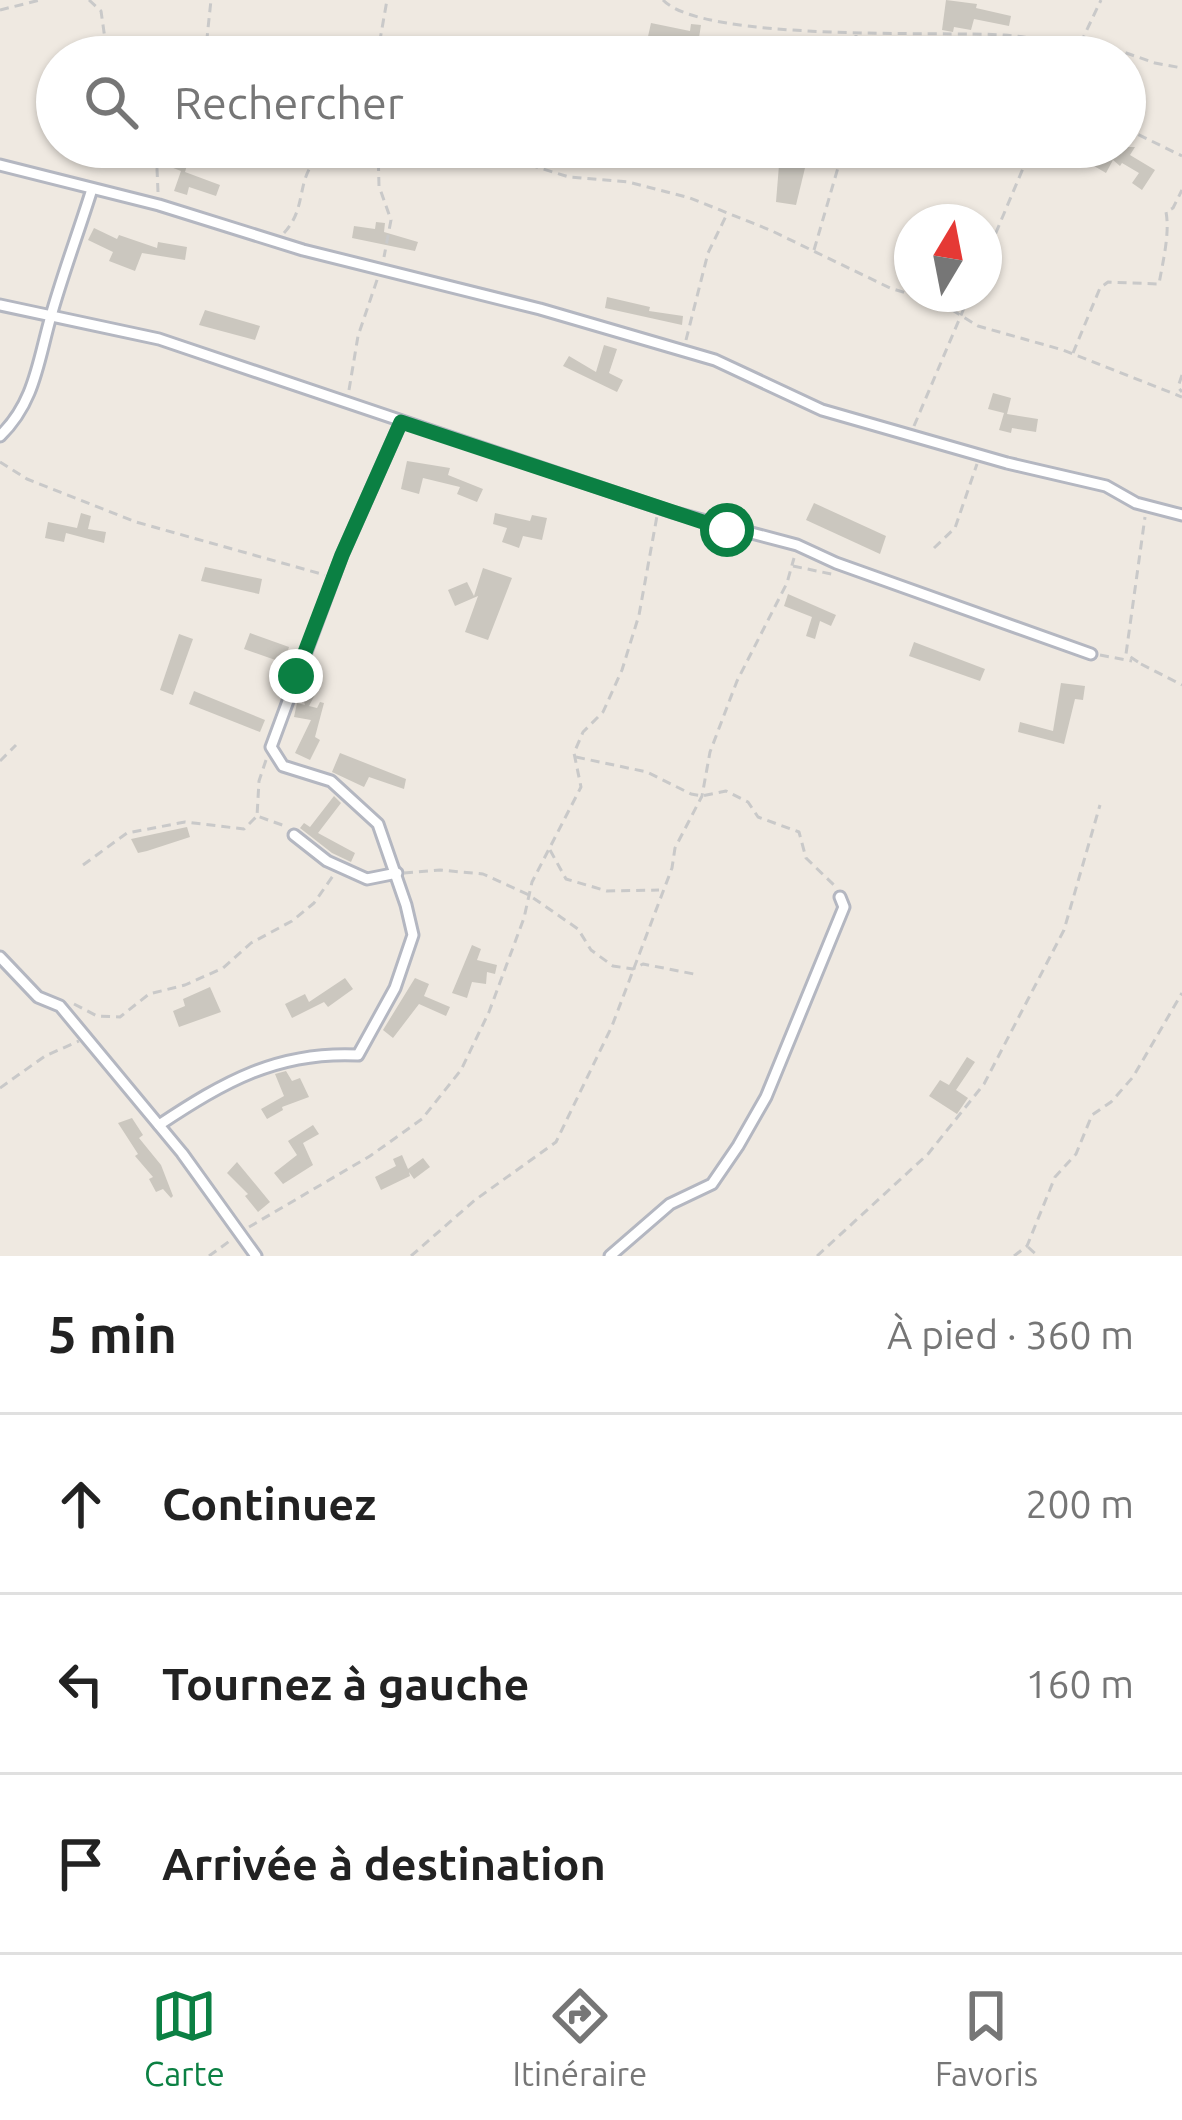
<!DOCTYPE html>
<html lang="fr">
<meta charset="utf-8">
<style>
:root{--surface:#fff;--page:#f2f2f2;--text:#222;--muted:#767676;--line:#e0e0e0;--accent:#0b8043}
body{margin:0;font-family:Ubuntu,sans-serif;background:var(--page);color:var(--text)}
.compass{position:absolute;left:894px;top:204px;width:108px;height:108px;border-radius:50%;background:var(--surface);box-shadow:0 3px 9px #0004;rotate:10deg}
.stop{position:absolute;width:36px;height:36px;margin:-27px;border:9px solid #0b8043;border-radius:50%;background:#fff}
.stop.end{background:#0b8043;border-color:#fff;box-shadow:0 3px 12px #0008}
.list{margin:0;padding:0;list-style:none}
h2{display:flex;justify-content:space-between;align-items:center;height:156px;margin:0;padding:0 48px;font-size:51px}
h2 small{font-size:39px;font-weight:400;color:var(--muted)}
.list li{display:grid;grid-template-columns:78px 1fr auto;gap:36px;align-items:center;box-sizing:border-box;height:180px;padding:0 48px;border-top:3px solid var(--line)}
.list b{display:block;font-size:45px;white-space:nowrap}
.list em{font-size:39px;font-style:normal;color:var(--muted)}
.icon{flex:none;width:66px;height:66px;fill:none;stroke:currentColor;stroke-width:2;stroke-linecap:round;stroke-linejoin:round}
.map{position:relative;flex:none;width:1182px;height:1256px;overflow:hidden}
.search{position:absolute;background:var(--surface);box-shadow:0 3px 9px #0004;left:36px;right:36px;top:36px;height:132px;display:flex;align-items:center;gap:30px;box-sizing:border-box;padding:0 42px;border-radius:66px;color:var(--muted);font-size:45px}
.sheet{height:696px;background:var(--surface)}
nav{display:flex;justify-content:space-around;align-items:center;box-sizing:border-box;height:168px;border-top:3px solid var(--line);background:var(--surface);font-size:33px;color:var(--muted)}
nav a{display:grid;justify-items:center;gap:6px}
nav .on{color:var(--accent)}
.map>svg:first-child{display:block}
</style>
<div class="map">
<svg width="1182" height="1256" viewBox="0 0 1182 1256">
<rect width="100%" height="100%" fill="#efe9e1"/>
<g fill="#cbc7bf">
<polygon points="946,0 977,4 976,8 1011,16 1009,26 974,19 971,30 954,27 953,32 942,30"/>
<polygon points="651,23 690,31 691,24 701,25 698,44 678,42 677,47 647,41"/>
<polygon points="1092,147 1135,147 1130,155 1155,170 1142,190 1132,183 1139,173 1122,163 1120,166 1113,160 1106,173 1084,160"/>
<polygon points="167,153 188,162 185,172 220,185 216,196 189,187 187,195 174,191 181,171 163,164"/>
<polygon points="779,165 805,168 796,205 776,202"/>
<polygon points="376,222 385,223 384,232 418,242 415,251 352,238 354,226 375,229"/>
<polygon points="94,228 117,239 119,235 157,248 158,242 187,247 185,260 142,253 135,271 109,261 113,252 88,240"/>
<polygon points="607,297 650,307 649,311 683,316 682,325 605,308"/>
<polygon points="205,310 260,326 255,340 199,325"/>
<polygon points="604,345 617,349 609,373 623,380 617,392 563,366 569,356 596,372"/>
<polygon points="993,393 1011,398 1007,414 1038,419 1036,432 1012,428 1011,433 999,430 1004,413 988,409"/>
<polygon points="407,461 450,468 448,475 483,489 477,502 457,494 460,487 423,478 419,494 401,489"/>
<polygon points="814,503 886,536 880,554 806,520"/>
<polygon points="81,513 91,516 88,529 106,532 104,543 66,533 64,542 45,538 48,522 77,528"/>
<polygon points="495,513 530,521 532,515 547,518 542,540 523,536 519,548 502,542 507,528 493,524"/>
<polygon points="205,567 262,579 259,594 201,581"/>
<polygon points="483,568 512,578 488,640 465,632 478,596 455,606 448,590 467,582 474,596"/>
<polygon points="788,594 836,615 831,626 820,621 815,639 806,636 812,617 784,606"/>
<polygon points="250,633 289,647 284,663 244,649"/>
<polygon points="179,634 193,639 173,695 160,690"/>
<polygon points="914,642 985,669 980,681 909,656"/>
<polygon points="310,679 318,689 309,706 317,708 320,702 324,703 315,737 320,740 310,760 295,753 311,720 294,717 297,703 305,705 301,691 305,681"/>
<polygon points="1061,683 1085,686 1083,700 1075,699 1064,744 1018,732 1020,722 1053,731"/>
<polygon points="194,691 265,720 260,732 189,704"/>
<polygon points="340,753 406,779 404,789 369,777 364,787 332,772"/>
<polygon points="334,796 341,803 318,833 355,853 351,862 332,853 300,828 304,823 310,827"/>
<polygon points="187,827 190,837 147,851 138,853 131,839"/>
<polygon points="472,945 481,949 477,960 497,965 495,974 487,972 486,984 472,982 467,998 452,993"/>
<polygon points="345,978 353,989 328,1007 324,1002 292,1018 285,1004 305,994 309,1002"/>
<polygon points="415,978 429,984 424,996 450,1007 446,1016 419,1004 393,1038 383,1030"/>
<polygon points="210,987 221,1012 179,1027 173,1011 185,1006 183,999"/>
<polygon points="967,1057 975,1062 956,1090 968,1098 957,1114 929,1096 940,1080 949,1085"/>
<polygon points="286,1071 292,1081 300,1078 309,1097 282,1107 283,1110 267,1119 261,1109 284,1096 275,1074"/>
<polygon points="132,1118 143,1135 139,1138 161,1165 173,1196 171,1198 163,1189 156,1192 149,1179 153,1177 135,1156 138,1154 118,1123"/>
<polygon points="313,1125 319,1134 303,1143 313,1165 283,1184 274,1173 297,1155 288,1141"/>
<polygon points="402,1155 408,1169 423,1158 430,1167 414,1179 409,1172 410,1176 381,1190 375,1177 396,1166 393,1159"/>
<polygon points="237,1162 270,1202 258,1212 245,1196 248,1194 227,1173"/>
</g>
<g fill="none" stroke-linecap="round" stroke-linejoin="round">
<g stroke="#b4b7c1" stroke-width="15">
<g id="street">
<polyline points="0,165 159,205 303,250 540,309 715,360 822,410 1007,463 1106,486 1136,503 1182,515"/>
<polyline points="0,305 159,339 672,512 797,545 836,563 1091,654"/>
<path d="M0,436C35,402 38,361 51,316C63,273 79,231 92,189"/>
<polyline points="294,835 327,861 367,879 397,873"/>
<polyline points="0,957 38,997 60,1006 182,1153 256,1256"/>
<path d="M159,1125C224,1082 277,1051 358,1055L395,988L413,935L406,905L378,824L331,781L283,766L271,747L342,555L401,422"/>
<polyline points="610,1256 670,1204 712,1184 738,1146 766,1097 844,907 840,897"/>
</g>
</g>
<g stroke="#c9c9c9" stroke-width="3" stroke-dasharray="9 6" stroke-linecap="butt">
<polyline points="89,0 101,11 105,39"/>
<path d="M663,0C703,42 940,31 1004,35C1029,37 1054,42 1078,48"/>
<polyline points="0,10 40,0"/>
<polyline points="1083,38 1155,63 1182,68"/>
<polyline points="205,57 211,0"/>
<polyline points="377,57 387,0"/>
<polyline points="855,57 856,35"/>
<polyline points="1074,57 1101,0"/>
<polyline points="1125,128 1182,156"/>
<polyline points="378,147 379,186 391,220 384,257"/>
<polyline points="472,147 569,177 628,182 690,198 770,230 890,288 944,305 978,326 1063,350 1182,397"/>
<polyline points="158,192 157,169 164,147"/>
<path d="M284,233C311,204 291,173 330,147"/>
<polyline points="814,250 844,147"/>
<polyline points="984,261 1032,147"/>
<polyline points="686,340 708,253 727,214"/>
<path d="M1073,353L1100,288L1108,282L1159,284C1163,261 1170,233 1166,212L1173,208L1182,190"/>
<polyline points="1182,375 1178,387 1182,392"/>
<polyline points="349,390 358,336 378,277"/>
<polyline points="914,426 970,294"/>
<polyline points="0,462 27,479 136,522 325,575"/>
<polyline points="934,548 955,528 977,464"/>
<polyline points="793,566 836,575"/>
<polyline points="1100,655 1132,661"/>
<polyline points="1138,662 1126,654 1145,517"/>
<polyline points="1141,664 1182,685"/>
<polyline points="576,757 647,772 691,794 702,796 726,791 748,802 758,817 799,832 806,858 837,888"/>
<polyline points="266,760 259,781 257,816 285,826"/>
<polyline points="0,761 16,745"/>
<polyline points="550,850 566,879 607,891 659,890"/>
<polyline points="83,865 127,833 185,822 244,829 257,816"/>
<polyline points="404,873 440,870 483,874 529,895 578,929 591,950 613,966 633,969 643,964 699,975"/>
<polyline points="74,1004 97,1016 120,1017 149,994 185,985 223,968 251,943 292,921 314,903 335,873"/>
<polyline points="0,1088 45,1056 79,1041"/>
<polyline points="249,1227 370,1156 422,1119 461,1070 489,1012 524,918 532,882 581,787 574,753 583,732 603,712 622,670 639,615 657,516"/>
<polyline points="1028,1247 1038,1256"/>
<polyline points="209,1256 231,1240"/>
<polyline points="411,1256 475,1200 556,1142 612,1026 672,868 675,848 702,796 710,752 737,681 787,583 794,558"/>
<polyline points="817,1256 928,1154 984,1084 1064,930 1100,805"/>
<polyline points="1014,1256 1027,1246 1055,1177 1076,1154 1092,1115 1111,1102 1133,1077 1182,993"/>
</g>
<use href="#street" stroke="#fff" stroke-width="9"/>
</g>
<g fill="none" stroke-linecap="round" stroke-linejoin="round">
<polyline stroke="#0b8043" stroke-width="15" points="296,676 342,555 401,422 727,530"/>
</g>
</svg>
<svg class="compass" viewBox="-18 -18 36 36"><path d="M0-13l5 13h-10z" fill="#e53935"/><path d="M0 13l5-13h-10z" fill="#767676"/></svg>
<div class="stop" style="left:727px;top:530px"></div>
<div class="stop end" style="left:296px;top:676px"></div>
<div class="search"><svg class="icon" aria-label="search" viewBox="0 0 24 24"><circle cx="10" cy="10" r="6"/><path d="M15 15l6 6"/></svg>Rechercher</div>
</div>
<section class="sheet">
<h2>5 min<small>À pied · 360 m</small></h2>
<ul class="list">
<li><svg class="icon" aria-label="ahead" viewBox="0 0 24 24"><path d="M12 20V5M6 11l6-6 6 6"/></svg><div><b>Continuez</b></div><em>200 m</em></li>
<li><svg class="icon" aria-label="left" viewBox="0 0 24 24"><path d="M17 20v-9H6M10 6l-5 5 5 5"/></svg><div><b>Tournez à gauche</b></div><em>160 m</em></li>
<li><svg class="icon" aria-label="arrive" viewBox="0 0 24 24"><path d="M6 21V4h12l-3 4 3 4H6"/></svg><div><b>Arrivée à destination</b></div></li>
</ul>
</section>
<nav>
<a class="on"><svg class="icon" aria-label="map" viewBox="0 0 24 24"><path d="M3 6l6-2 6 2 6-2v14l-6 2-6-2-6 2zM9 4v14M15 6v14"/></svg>Carte</a>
<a><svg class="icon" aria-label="directions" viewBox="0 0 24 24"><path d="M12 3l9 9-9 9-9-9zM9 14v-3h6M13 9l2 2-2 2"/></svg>Itinéraire</a>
<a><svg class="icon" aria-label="saved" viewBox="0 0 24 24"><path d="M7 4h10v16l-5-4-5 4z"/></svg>Favoris</a>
</nav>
